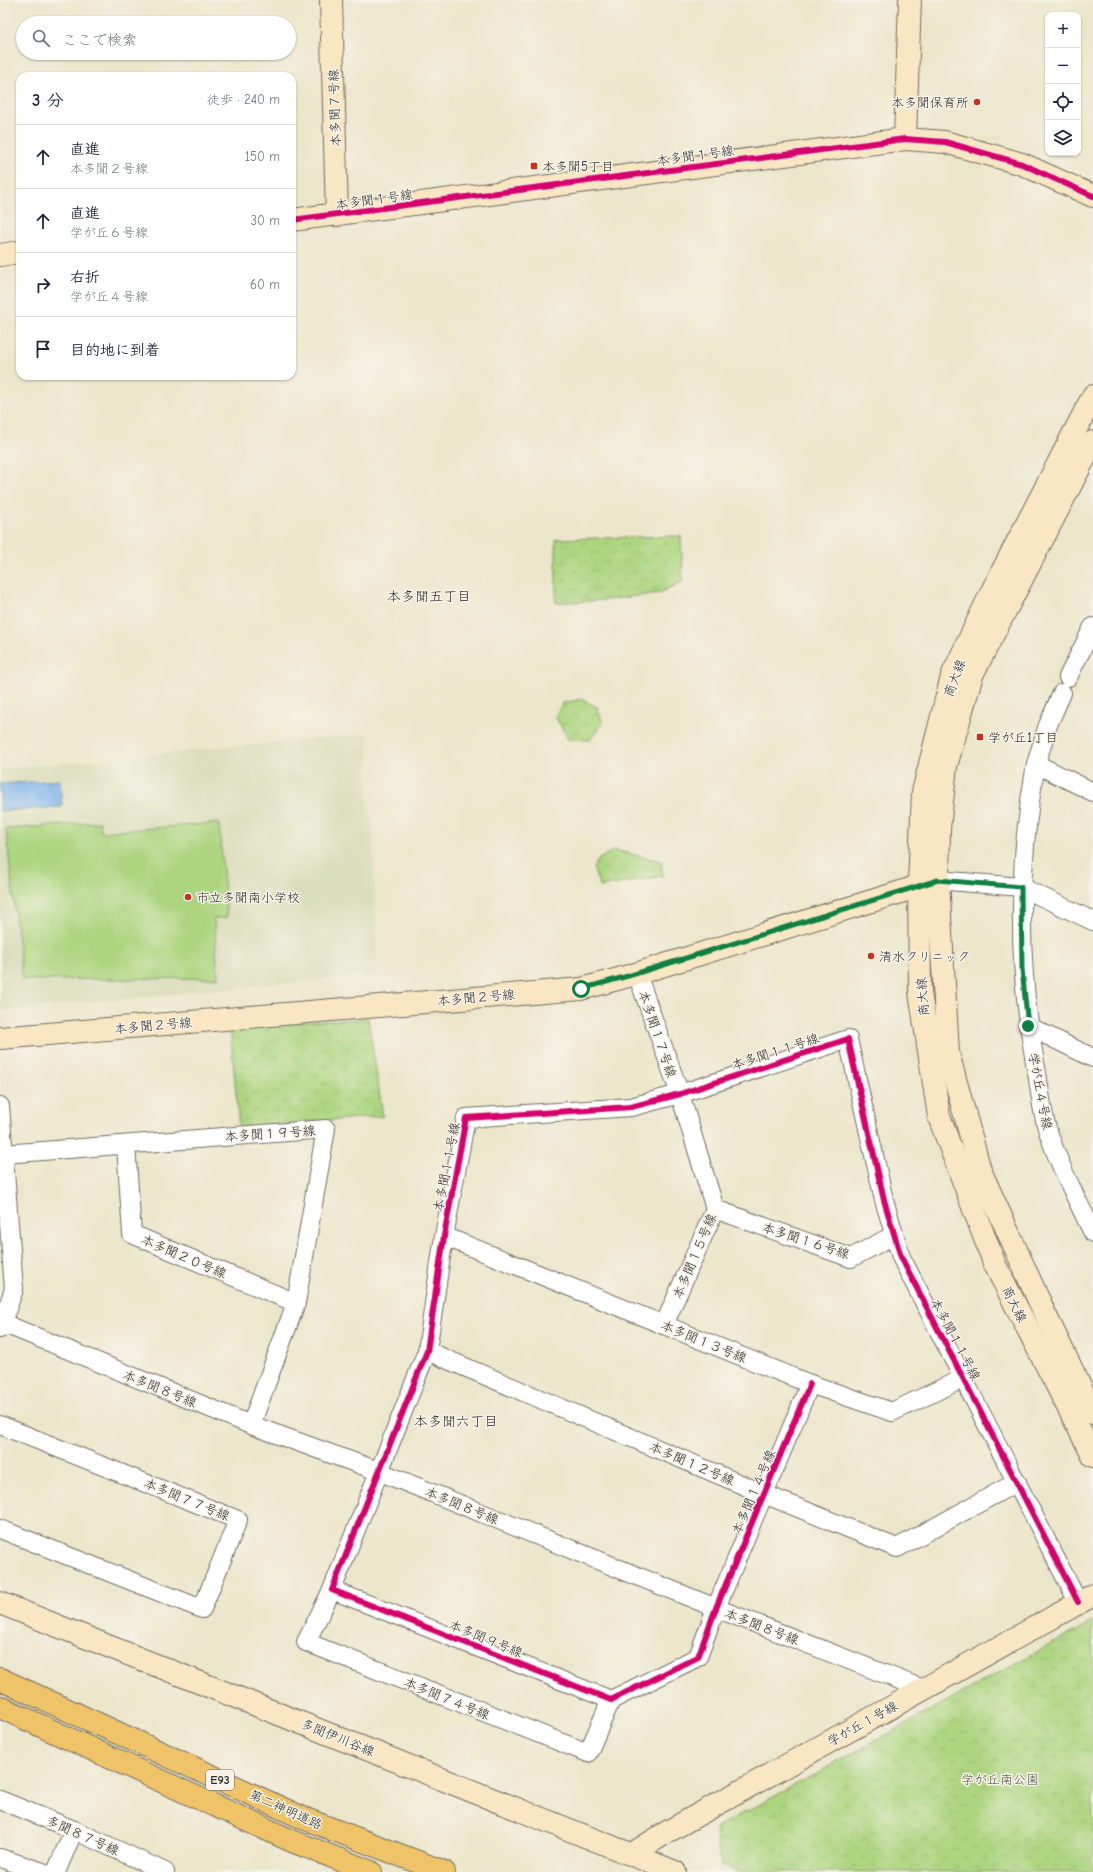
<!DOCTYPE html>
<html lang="ja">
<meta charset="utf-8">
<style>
:root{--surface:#fff;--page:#f2f2f3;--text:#1f2937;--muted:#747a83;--line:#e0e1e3}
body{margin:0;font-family:"Comic Neue","Klee One",sans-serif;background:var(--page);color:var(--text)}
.controls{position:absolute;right:12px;top:12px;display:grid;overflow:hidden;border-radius:8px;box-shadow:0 1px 3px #0004}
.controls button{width:36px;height:36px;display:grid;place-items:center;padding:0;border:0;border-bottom:1px solid var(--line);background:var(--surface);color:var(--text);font:20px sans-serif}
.stop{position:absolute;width:12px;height:12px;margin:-9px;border:3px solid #0b8043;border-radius:50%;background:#fff}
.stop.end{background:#0b8043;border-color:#fff;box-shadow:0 1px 4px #0008}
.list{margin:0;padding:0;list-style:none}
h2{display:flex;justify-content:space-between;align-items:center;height:52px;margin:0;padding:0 16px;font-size:17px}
h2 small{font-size:13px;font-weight:400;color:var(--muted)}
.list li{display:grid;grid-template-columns:26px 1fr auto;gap:12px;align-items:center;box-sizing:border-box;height:64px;padding:0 16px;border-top:1px solid var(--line)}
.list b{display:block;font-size:15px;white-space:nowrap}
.list p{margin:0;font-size:13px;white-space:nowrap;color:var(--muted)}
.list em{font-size:13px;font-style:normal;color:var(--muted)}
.icon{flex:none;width:22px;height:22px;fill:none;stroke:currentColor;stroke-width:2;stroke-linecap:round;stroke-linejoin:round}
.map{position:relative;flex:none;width:1093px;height:1872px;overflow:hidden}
.search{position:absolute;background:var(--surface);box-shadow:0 1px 3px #0004;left:16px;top:16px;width:280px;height:44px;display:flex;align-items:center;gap:10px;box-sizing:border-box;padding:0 14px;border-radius:22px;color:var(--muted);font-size:15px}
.panel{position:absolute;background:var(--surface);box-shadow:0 1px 3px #0004;left:16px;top:72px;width:280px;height:308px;border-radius:12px}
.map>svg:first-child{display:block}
</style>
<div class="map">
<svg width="1093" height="1872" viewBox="0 0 1093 1872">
<defs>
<pattern id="park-crowns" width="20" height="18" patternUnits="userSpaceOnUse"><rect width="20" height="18" fill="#add580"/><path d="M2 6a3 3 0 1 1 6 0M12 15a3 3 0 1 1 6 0" fill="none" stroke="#95b76f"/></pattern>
</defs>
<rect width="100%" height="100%" fill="#f7f3e8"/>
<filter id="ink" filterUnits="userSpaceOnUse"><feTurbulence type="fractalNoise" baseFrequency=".025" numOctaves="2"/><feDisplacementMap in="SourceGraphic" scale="8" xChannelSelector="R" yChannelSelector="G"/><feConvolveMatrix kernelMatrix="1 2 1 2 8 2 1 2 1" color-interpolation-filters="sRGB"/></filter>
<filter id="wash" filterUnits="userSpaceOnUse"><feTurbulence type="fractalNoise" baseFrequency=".012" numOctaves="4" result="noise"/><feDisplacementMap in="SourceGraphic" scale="16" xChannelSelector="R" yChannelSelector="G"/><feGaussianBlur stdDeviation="0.9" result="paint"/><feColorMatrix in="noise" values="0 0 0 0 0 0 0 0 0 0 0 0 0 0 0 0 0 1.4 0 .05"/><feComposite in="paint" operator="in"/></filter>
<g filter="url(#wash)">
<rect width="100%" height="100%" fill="#ece6cb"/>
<polygon fill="#dbdebc" points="368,734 367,796 372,819 378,976 356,976 0,1011 0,769"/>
<g fill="url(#park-crowns)" stroke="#6c8056">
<polygon points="681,536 683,581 659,593 607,600 556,603 556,539"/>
<polygon points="582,699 597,707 603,723 590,740 568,739 555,716 563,703"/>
<polygon points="614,850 661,861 663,876 600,887 593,868 599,859"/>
<polygon points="368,1018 383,1116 239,1128 230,1027"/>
<polygon points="1093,1621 1093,1872 739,1872 721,1866 715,1829"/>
</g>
<polygon fill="#add580" stroke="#6c8056" points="100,822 101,832 219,823 227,918 214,918 218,978 22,980 6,829"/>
<polygon fill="#7db2eb" stroke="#546e8b" points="60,780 62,807 0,811 0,784"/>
</g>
<g filter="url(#ink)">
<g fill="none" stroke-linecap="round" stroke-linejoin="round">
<g stroke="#6f6c63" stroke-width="20">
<g id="street">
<polyline points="1068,677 1093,627"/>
<polyline points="1036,764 1048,725 1062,693"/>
<path d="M1093,792L1036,764C1017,866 1017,966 1036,1068C1040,1087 1041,1109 1047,1128C1058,1164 1077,1199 1093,1233"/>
<polyline points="938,880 1021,887 1093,921"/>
<polyline points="637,974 680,1094 715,1209 664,1325"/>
<polyline points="1028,1026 1093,1058"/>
<polyline points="0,1106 14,1289 0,1329"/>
<polyline points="126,1145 132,1234 296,1303"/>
<polyline points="4,1154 326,1129 296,1303 251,1425"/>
<polyline points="715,1209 851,1258 894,1235"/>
<polyline points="444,1236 810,1384 892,1412 964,1378"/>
<polyline points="0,1322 251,1425 378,1471 716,1608 923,1689"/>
<polyline points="427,1351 764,1494 897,1548 1017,1482"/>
<polyline points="810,1384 716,1608 698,1657 611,1700 332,1590 427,1351 444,1236 466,1118 631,1107 680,1094 848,1039 884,1200 901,1257 1078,1602"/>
<polyline points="0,1425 238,1520 202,1609 0,1529"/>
<polyline points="332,1590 306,1642 588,1753 611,1700"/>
<polyline points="0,1800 74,1830 165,1872"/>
<polyline points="0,1858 43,1872"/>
<polyline points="56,1872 74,1830"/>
</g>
</g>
<g stroke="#6f6c63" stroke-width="24">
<g id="secondary">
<polyline points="331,0 337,215"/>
<polyline points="905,139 910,0"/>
<polyline points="292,220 905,139 945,142 1022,164 1093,196"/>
<polyline points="0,255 20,252"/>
<polyline points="1093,396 992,591 952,676 923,792 919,885 920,992 939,1117 995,1265 1093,1456"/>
<polyline points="1093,442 972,675 946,766 939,829 938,880 948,1053 980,1170 1046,1316 1093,1413"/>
<polyline points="0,1038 581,989 629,976 933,882"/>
<polyline points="0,1603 675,1872"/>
<polyline points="632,1854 667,1832 1093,1595"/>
</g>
</g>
<g stroke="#6f6c63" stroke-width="24">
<g id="highway">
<polyline points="0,1679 303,1818 444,1872"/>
<polyline points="0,1707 292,1841 371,1872"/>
</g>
</g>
<use href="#street" stroke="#fff" stroke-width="18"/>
<use href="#secondary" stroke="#f9e7c3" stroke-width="22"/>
<use href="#highway" stroke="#efc469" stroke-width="22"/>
<g stroke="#f7f3e8" stroke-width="8">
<g id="cycleway">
<polyline points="292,220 905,139 945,142 1022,164 1093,196"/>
<polyline points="810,1384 716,1608 698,1657 611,1700 332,1590 427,1351 444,1236 466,1118 631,1107 680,1094 848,1039 884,1200 901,1257 1078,1602"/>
</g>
</g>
<use href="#cycleway" stroke="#d6006c" stroke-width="6"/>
</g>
</g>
<g fill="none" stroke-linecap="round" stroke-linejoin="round" filter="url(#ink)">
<polyline stroke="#0b8043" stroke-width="5" points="581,989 628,976 938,880 1021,887 1022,969 1028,1026"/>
</g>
<g fill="#c8321e" stroke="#f7f3e8" stroke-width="1.5">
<circle cx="977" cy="102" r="4"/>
<rect x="530" y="162" width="8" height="8" rx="2"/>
<rect x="976" y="733" width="8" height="8" rx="2"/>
<circle cx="188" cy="897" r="4"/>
<circle cx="871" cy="956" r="4"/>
</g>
<g text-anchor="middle" stroke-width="3" stroke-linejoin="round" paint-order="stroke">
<rect fill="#f7f3e8" stroke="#686764" stroke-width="1" x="206" y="1770" width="28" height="20" rx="3"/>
<g font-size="12" font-weight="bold" fill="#2b2b2b">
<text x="220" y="1784">E93</text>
</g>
<g font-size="13" fill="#2b2b2b" stroke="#f7f3e8" text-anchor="start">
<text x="969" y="107" text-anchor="end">本多聞保育所</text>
<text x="542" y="171">本多聞5丁目</text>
<text x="988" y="742">学が丘1丁目</text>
<text x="196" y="902">市立多聞南小学校</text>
<text x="879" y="961">清水クリニック</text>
</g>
<g font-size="13" fill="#2b2b2b" stroke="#f7f3e8">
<text transform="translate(334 108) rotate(-92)" y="5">本多聞７号線</text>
<text transform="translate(695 155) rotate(-8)" y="5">本多聞１号線</text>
<text transform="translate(374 199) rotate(-8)" y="5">本多聞１号線</text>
<text transform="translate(954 678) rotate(-70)" y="5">商大線</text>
<text transform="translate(476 997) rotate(-5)" y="5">本多聞２号線</text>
<text transform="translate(922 997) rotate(-95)" y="5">商大線</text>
<text transform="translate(153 1025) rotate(-5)" y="5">本多聞２号線</text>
<text transform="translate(658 1034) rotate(71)" y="5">本多聞１７号線</text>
<text transform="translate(775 1051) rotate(-18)" y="5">本多聞１１号線</text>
<text transform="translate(1041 1091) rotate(79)" y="5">学が丘４号線</text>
<text transform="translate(270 1133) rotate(-4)" y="5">本多聞１９号線</text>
<text transform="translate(446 1167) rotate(-79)" y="5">本多聞１１号線</text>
<text transform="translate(806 1240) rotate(18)" y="5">本多聞１６号線</text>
<text transform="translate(184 1256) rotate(23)" y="5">本多聞２０号線</text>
<text transform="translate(694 1256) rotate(-67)" y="5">本多聞１５号線</text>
<text transform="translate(1015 1304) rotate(63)" y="5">商大線</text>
<text transform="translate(956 1339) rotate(62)" y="5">本多聞１１号線</text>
<text transform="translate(704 1341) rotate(22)" y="5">本多聞１３号線</text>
<text transform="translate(160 1388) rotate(22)" y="5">本多聞８号線</text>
<text transform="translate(692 1463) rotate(23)" y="5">本多聞１２号線</text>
<text transform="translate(753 1492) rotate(-67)" y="5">本多聞１４号線</text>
<text transform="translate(187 1499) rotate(22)" y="5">本多聞７７号線</text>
<text transform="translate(462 1505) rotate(22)" y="5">本多聞８号線</text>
<text transform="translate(762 1626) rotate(21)" y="5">本多聞８号線</text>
<text transform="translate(486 1638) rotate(22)" y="5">本多聞９号線</text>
<text transform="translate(447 1698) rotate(22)" y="5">本多聞７４号線</text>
<text transform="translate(862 1723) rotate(-29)" y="5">学が丘１号線</text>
<text transform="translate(338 1737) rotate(22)" y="5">多聞伊川谷線</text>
<text transform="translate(286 1809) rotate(24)" y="5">第二神明道路</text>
<text transform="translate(83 1835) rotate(24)" y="5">多聞８７号線</text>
</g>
<g font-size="13" fill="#4c5640" stroke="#f7f3e8">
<text x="1000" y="1784">学が丘南公園</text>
</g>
<g font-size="14" fill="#2b2b2b" stroke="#f7f3e8">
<text x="429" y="601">本多聞五丁目</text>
<text x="456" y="1426">本多聞六丁目</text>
</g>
</g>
</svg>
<div class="controls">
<button>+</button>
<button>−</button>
<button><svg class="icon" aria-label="locate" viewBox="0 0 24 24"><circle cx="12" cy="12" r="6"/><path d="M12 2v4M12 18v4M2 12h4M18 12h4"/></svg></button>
<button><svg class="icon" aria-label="layers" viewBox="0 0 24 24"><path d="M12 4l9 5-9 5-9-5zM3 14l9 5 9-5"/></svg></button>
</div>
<div class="stop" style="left:581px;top:989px"></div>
<div class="stop end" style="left:1028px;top:1026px"></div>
<div class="search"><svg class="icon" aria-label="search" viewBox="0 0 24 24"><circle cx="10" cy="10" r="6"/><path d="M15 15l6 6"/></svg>ここで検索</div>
<section class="panel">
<h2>3 分<small>徒歩 · 240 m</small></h2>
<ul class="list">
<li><svg class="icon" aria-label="ahead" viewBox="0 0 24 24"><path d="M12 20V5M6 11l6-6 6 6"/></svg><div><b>直進</b><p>本多聞２号線</p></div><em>150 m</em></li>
<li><svg class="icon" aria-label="ahead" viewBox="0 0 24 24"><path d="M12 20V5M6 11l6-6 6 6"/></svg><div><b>直進</b><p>学が丘６号線</p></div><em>30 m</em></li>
<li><svg class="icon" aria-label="right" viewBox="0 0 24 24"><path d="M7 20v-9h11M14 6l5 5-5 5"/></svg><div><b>右折</b><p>学が丘４号線</p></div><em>60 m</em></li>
<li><svg class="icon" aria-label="arrive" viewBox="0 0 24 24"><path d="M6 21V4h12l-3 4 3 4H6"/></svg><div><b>目的地に到着</b></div></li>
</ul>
</section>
</div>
